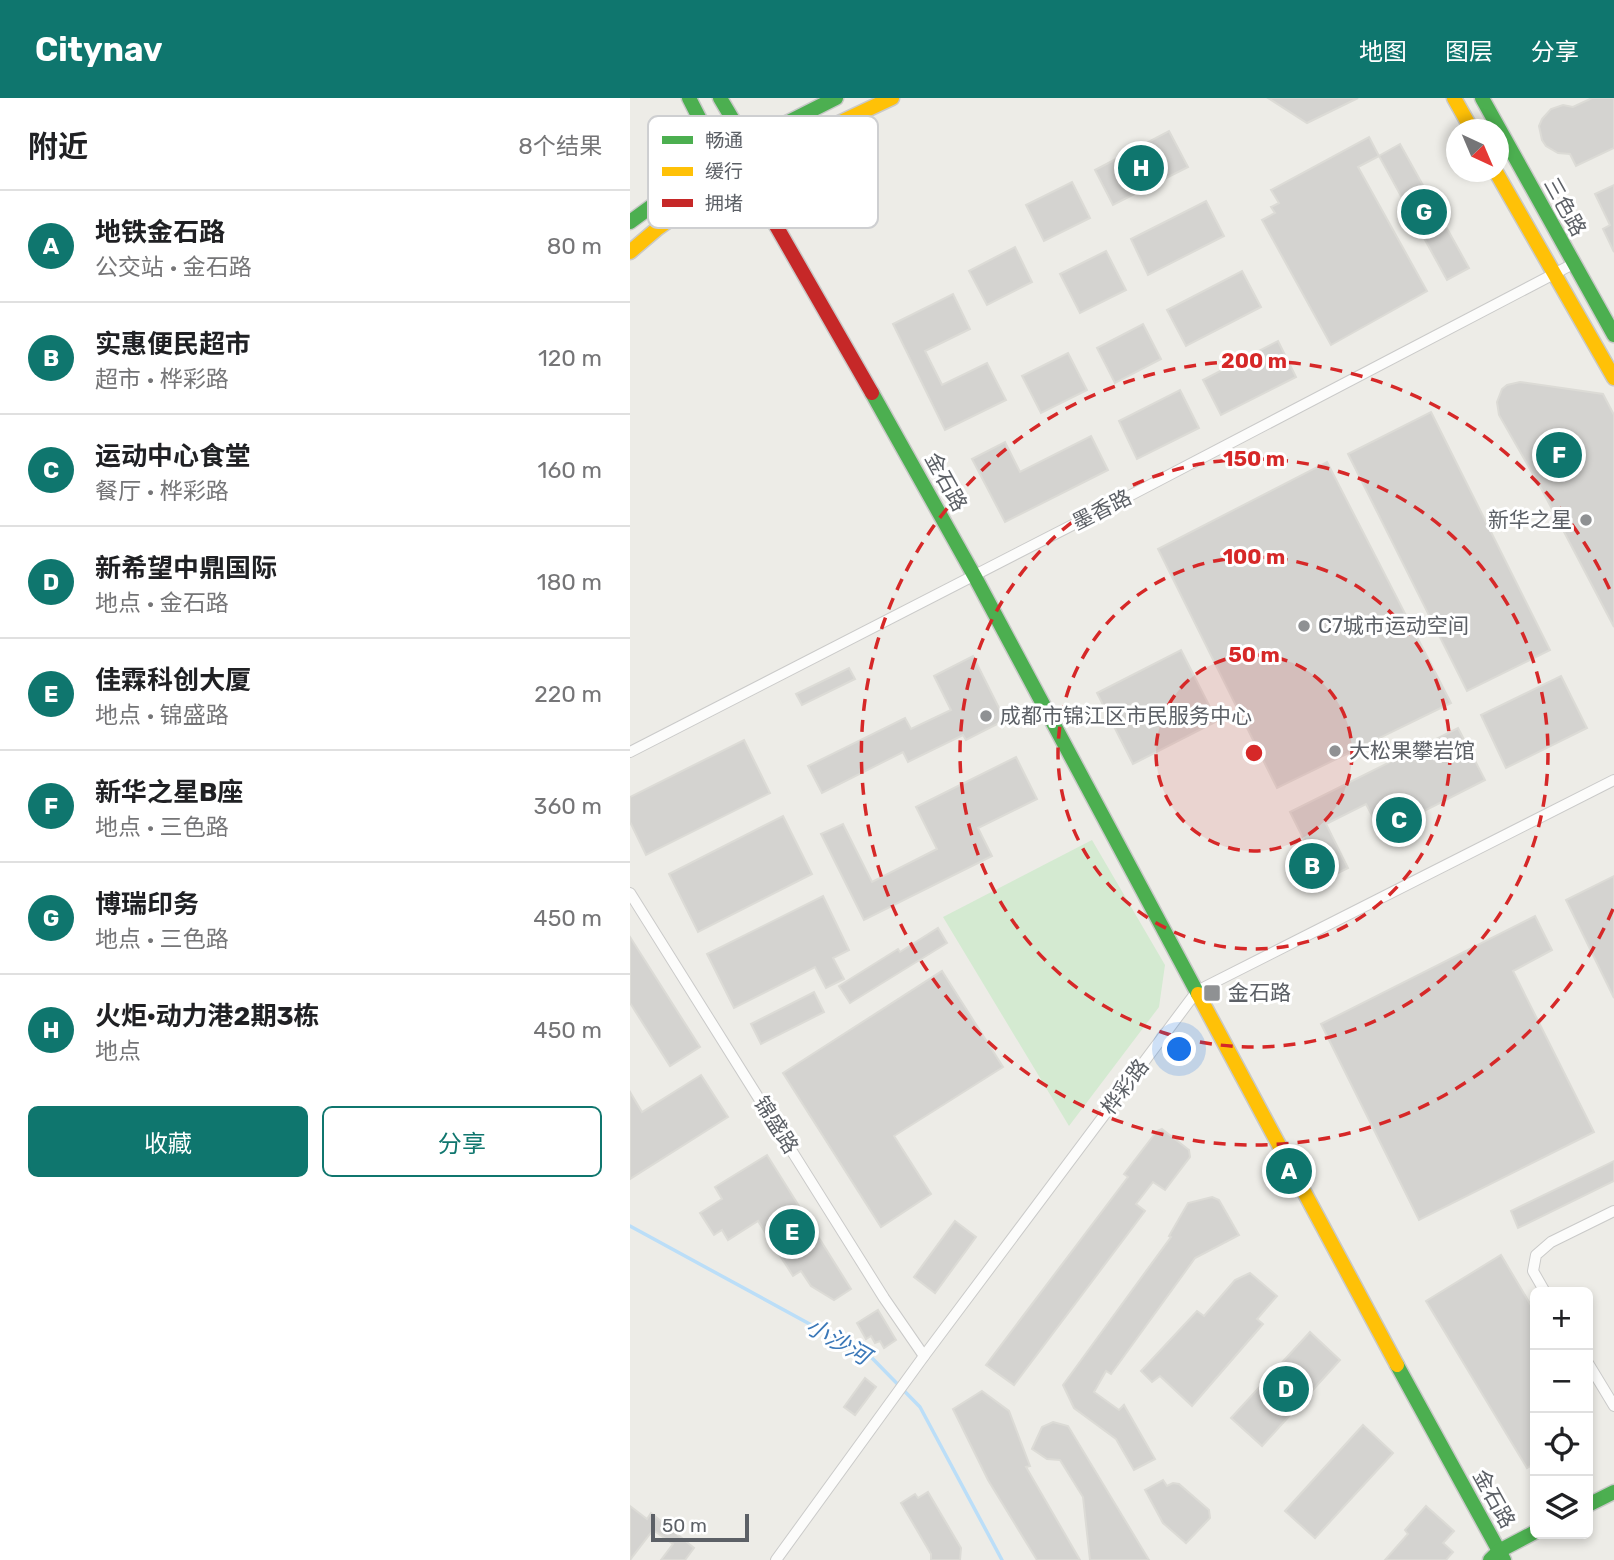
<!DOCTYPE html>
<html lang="zh">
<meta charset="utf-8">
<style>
:root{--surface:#fff;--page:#f2f2f2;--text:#202124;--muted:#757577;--line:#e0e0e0;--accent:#0f766e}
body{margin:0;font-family:Rubik,"Noto Sans SC",sans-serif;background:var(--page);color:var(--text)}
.controls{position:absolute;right:21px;bottom:21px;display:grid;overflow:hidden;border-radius:10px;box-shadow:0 4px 10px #0003}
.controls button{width:63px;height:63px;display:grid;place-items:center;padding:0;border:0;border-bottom:2px solid var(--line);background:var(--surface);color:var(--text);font:35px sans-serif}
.compass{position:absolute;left:816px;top:21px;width:63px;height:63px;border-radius:50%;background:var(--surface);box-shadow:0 4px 10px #0003;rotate:136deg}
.scale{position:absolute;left:21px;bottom:18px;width:98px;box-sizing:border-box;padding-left:7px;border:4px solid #5c6066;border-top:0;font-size:19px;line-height:24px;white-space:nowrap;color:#5c6066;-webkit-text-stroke:5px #fff;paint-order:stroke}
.you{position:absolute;left:550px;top:952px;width:24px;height:24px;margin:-18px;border:5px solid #fff;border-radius:50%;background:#1a73e8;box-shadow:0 0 0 10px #1a73e833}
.badge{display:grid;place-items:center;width:46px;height:46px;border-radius:50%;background:var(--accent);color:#fff;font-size:23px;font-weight:700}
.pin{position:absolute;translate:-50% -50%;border:4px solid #fff;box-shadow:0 2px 7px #0006}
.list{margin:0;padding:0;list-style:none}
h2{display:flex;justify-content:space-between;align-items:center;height:91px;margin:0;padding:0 28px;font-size:30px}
h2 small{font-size:23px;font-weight:400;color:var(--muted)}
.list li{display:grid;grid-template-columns:46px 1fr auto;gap:21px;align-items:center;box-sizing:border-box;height:112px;padding:0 28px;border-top:2px solid var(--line)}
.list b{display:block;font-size:26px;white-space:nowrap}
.list p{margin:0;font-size:23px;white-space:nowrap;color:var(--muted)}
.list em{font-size:23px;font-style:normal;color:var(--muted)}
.actions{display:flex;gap:14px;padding:21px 28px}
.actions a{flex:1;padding:16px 0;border:2px solid var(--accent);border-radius:10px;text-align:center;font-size:24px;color:var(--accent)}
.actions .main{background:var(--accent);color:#fff}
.icon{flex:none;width:38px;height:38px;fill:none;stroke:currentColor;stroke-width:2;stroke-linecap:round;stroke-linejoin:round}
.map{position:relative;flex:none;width:984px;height:1462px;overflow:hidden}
header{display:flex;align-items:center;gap:42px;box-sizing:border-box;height:98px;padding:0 35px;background:var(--accent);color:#fff}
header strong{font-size:33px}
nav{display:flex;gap:38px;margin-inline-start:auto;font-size:24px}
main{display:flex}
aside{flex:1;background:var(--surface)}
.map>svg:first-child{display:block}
</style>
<header>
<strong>Citynav</strong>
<nav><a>地图</a><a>图层</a><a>分享</a></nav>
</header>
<main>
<aside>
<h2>附近<small>8个结果</small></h2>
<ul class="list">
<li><span class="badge">A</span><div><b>地铁金石路</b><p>公交站 · 金石路</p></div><em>80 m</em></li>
<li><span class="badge">B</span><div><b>实惠便民超市</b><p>超市 · 桦彩路</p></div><em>120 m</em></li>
<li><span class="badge">C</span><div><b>运动中心食堂</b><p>餐厅 · 桦彩路</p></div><em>160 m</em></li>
<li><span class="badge">D</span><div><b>新希望中鼎国际</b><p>地点 · 金石路</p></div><em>180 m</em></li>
<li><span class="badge">E</span><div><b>佳霖科创大厦</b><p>地点 · 锦盛路</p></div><em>220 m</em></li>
<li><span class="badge">F</span><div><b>新华之星B座</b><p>地点 · 三色路</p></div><em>360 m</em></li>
<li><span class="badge">G</span><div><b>博瑞印务</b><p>地点 · 三色路</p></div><em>450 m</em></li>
<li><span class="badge">H</span><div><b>火炬·动力港2期3栋</b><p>地点</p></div><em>450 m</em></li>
</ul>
<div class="actions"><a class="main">收藏</a><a>分享</a></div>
</aside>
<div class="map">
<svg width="984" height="1462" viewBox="0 0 984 1462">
<rect width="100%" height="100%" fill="#edece7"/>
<polygon fill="#d4ead1" points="462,742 535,867 529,909 439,1028 313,819"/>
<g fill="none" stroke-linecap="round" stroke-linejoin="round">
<polyline stroke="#bbdef8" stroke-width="3.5" points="0,1128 242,1260 290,1309 372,1462"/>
</g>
<g fill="#d4d3d0" stroke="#dcdbd6" stroke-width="2">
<polygon points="638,0 728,0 677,25"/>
<polygon points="962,0 984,0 984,50 946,68 940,56 928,55 916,48 912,42 909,28 912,21 921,11 933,7 943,9"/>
<polygon points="539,33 558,69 483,107 465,72"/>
<polygon points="739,39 749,58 728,69 797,193 701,247 632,122 645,115 641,109 649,105 641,92"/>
<polygon points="770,46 839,170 817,182 749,58"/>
<polygon points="442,84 460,120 414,143 396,107"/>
<polygon points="984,87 984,154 973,131 980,127 965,96"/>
<polygon points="576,103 594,138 518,177 501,141"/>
<polygon points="385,149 402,184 357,207 339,173"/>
<polygon points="476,153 496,192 450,215 430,176"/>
<polygon points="612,173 631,209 556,248 537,212"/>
<polygon points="323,196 340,231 295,253 312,287 357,265 376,302 315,332 263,226"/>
<polygon points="513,226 531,261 485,285 467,250"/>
<polygon points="648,243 666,279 591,317 573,282"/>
<polygon points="438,255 457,292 411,315 392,278"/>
<polygon points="890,284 973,296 984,317 984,529 912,392 869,317 867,304 872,291 877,287"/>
<polygon points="550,292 569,330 507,361 489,323"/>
<polygon points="801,314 920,552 837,593 718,356"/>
<polygon points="461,338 478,372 375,424 342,361 375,344 390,374"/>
<polygon points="697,364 821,605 647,690 528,451"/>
<polygon points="551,552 587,623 503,666 467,595"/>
<polygon points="343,558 375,622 336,642 333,637 278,664 273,654 192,695 178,668 275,620 281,631 321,612 304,578"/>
<polygon points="219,570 225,581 172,607 166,596"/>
<polygon points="931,578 957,630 876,670 851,617"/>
<polygon points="828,630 855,682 751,735 736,706 696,726 718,770 694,782 660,714"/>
<polygon points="114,642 140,695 16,757 0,724 0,699"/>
<polygon points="386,659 407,701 348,730 362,758 234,822 191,736 213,726 242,784 307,751 286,709"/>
<polygon points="153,718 182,776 68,834 39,776"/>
<polygon points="984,778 984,900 936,802"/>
<polygon points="193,798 219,852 203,860 214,881 196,890 185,869 104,910 77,856"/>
<polygon points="905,818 922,852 883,873 964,1034 789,1122 691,926"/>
<polygon points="308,830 317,845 220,905 209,888 268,851 270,854"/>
<polygon points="0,839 70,949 40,968 0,905"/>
<polygon points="312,873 373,969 264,1038 301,1096 251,1129 153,975"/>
<polygon points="184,894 194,914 131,946 121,926"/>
<polygon points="71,977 98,1019 0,1081 0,994 12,1014"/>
<polygon points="532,1031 559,1052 560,1059 535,1092 523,1084 506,1106 515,1113 384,1287 356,1267 498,1079 494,1076 527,1033"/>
<polygon points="137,1057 221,1191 204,1202 181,1188 171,1173 163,1178 128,1123 98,1142 92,1132 84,1137 70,1115 92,1101 85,1089"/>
<polygon points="984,1063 984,1083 888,1130 881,1113"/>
<polygon points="582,1099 589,1102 609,1137 565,1160 481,1276 476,1273 464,1294 489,1312 494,1307 525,1361 504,1372 486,1341 444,1310 433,1287 541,1139 539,1138 558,1105"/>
<polygon points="325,1123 346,1139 305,1195 284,1179"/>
<polygon points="871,1157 905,1214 905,1365 897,1370 796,1203"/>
<polygon points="620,1175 647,1198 627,1221 633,1226 562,1308 530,1278 522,1284 511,1273 567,1213 574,1218 605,1182"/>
<polygon points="248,1212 266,1242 254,1250 250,1243 245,1245 241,1238 236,1241 227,1225"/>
<polygon points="680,1234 710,1262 632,1348 601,1320"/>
<polygon points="235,1280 246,1289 225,1317 214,1309"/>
<polygon points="352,1293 379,1313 400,1368 396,1369 450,1462 407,1462 358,1382 323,1311"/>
<polygon points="423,1324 438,1328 519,1462 460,1462 453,1399 430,1362 417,1361 402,1351 412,1329"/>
<polygon points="733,1327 763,1355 685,1440 655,1413"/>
<polygon points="533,1382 537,1388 543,1385 549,1386 579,1412 580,1420 556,1445 533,1425 515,1392"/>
<polygon points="298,1394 331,1450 330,1462 301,1462 301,1456 271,1405 285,1396 288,1400"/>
<polygon points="0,1408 17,1421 21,1415 64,1450 55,1462 31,1462 43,1446 23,1432 0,1462"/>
<polygon points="796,1408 824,1433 813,1445 823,1454 816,1462 755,1462 778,1436 775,1432"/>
</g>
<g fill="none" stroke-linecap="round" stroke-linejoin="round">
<g stroke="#cacac9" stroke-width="12">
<g id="street">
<polyline points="0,654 501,397 943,166"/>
<polyline points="0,795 254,1200 294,1258"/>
<polyline points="915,1194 903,1173 906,1157 921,1144 984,1113"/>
<polyline points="958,1265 984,1308"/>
<polyline points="146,1462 294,1258 567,893 984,682"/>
</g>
</g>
<g stroke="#c9c9c8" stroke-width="17">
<g id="fast">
<polyline points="59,0 89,59 113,70"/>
<polyline points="90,0 116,44 113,70"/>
<polyline points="852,0 984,237"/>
<polyline points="0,124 89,59 206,0"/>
<polyline points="242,295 345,479 568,896"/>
<polyline points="767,1267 874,1462"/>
<polyline points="958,1407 984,1394"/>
<polyline points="860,1462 869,1453 905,1434"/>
</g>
</g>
<g stroke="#c9c9c8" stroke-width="17">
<g id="slow">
<polyline points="824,0 842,32"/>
<polyline points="866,74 984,280"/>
<polyline points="0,154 28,130 113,70 262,0"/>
<polyline points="568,896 767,1267"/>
</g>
</g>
<g stroke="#c9c9c8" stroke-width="17">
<polyline id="jam" points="113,70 242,295"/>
</g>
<use href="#street" stroke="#fcfcfb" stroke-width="10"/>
<use href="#fast" stroke="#4caf50" stroke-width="14"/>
<use href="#slow" stroke="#ffc107" stroke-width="14"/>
<use href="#jam" stroke="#c62828" stroke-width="14"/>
</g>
<circle cx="624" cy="655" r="98" fill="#d62828" fill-opacity=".12"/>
<g fill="none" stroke="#d62828" stroke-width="3.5" stroke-dasharray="12 9">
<circle cx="624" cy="655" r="98"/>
<circle cx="624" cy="655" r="196"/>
<circle cx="624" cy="655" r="294"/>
<path d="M983 811A392 392 0 1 1 983 499"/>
</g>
<g fill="#8f9193" stroke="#fff" stroke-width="2.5">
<circle cx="956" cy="422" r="7"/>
<circle cx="674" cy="528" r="7"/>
<circle cx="356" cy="618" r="7"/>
<circle cx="705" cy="653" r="7"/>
<rect x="573" y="886" width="18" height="18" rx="3.5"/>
</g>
<g text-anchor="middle" stroke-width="6" stroke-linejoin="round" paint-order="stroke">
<g font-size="21" fill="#5c6066" stroke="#fff">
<text transform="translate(935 109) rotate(61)" y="7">三色路</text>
<text transform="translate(316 384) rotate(61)" y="7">金石路</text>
<text transform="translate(472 412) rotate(-27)" y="7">墨香路</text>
<text transform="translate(495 989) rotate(-53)" y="7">桦彩路</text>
<text transform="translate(146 1027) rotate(58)" y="7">锦盛路</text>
<text transform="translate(864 1401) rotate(61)" y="7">金石路</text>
</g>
<g font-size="21" fill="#5c6066" stroke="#fff" text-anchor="start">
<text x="942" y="429" text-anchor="end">新华之星</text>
<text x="688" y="535">C7城市运动空间</text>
<text x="370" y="625">成都市锦江区市民服务中心</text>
<text x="719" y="660">大松果攀岩馆</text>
<text x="598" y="902">金石路</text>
</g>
<g font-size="23" font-style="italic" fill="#3b78b8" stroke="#fff">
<text transform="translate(208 1243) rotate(30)" y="8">小沙河</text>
</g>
</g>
<rect x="18" y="18" width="230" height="112" rx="10" fill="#fff" stroke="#cecfd1" stroke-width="2"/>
<rect x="32" y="38" width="31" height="8" fill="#4caf50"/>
<rect x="32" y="69" width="31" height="9" fill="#ffc107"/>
<rect x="32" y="101" width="31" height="8" fill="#c62828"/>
<g font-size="19" fill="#5c6066">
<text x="75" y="49">畅通</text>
<text x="75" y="80">缓行</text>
<text x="75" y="112">拥堵</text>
</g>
<circle cx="624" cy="655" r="10" fill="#d62828" stroke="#fff" stroke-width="3.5"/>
<g font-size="21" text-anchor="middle" font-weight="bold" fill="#d62828" stroke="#fff" stroke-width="6" stroke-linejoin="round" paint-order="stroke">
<text x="624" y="270">200 m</text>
<text x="624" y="368">150 m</text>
<text x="624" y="466">100 m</text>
<text x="624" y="564">50 m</text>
</g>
</svg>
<div class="controls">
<button>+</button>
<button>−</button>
<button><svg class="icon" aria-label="locate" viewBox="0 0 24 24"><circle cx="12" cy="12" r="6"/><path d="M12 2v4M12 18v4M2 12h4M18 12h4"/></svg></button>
<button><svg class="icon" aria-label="layers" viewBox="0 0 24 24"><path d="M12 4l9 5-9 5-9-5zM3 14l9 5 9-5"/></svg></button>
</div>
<svg class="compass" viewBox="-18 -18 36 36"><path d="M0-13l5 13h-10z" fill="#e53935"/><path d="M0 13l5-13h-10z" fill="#757577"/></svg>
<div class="scale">50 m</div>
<div class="you"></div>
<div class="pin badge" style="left:659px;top:1073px">A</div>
<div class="pin badge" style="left:682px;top:768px">B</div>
<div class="pin badge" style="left:769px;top:722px">C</div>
<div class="pin badge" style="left:656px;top:1291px">D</div>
<div class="pin badge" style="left:162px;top:1134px">E</div>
<div class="pin badge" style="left:929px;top:357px">F</div>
<div class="pin badge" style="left:794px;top:114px">G</div>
<div class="pin badge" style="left:511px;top:70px">H</div>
</div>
</main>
